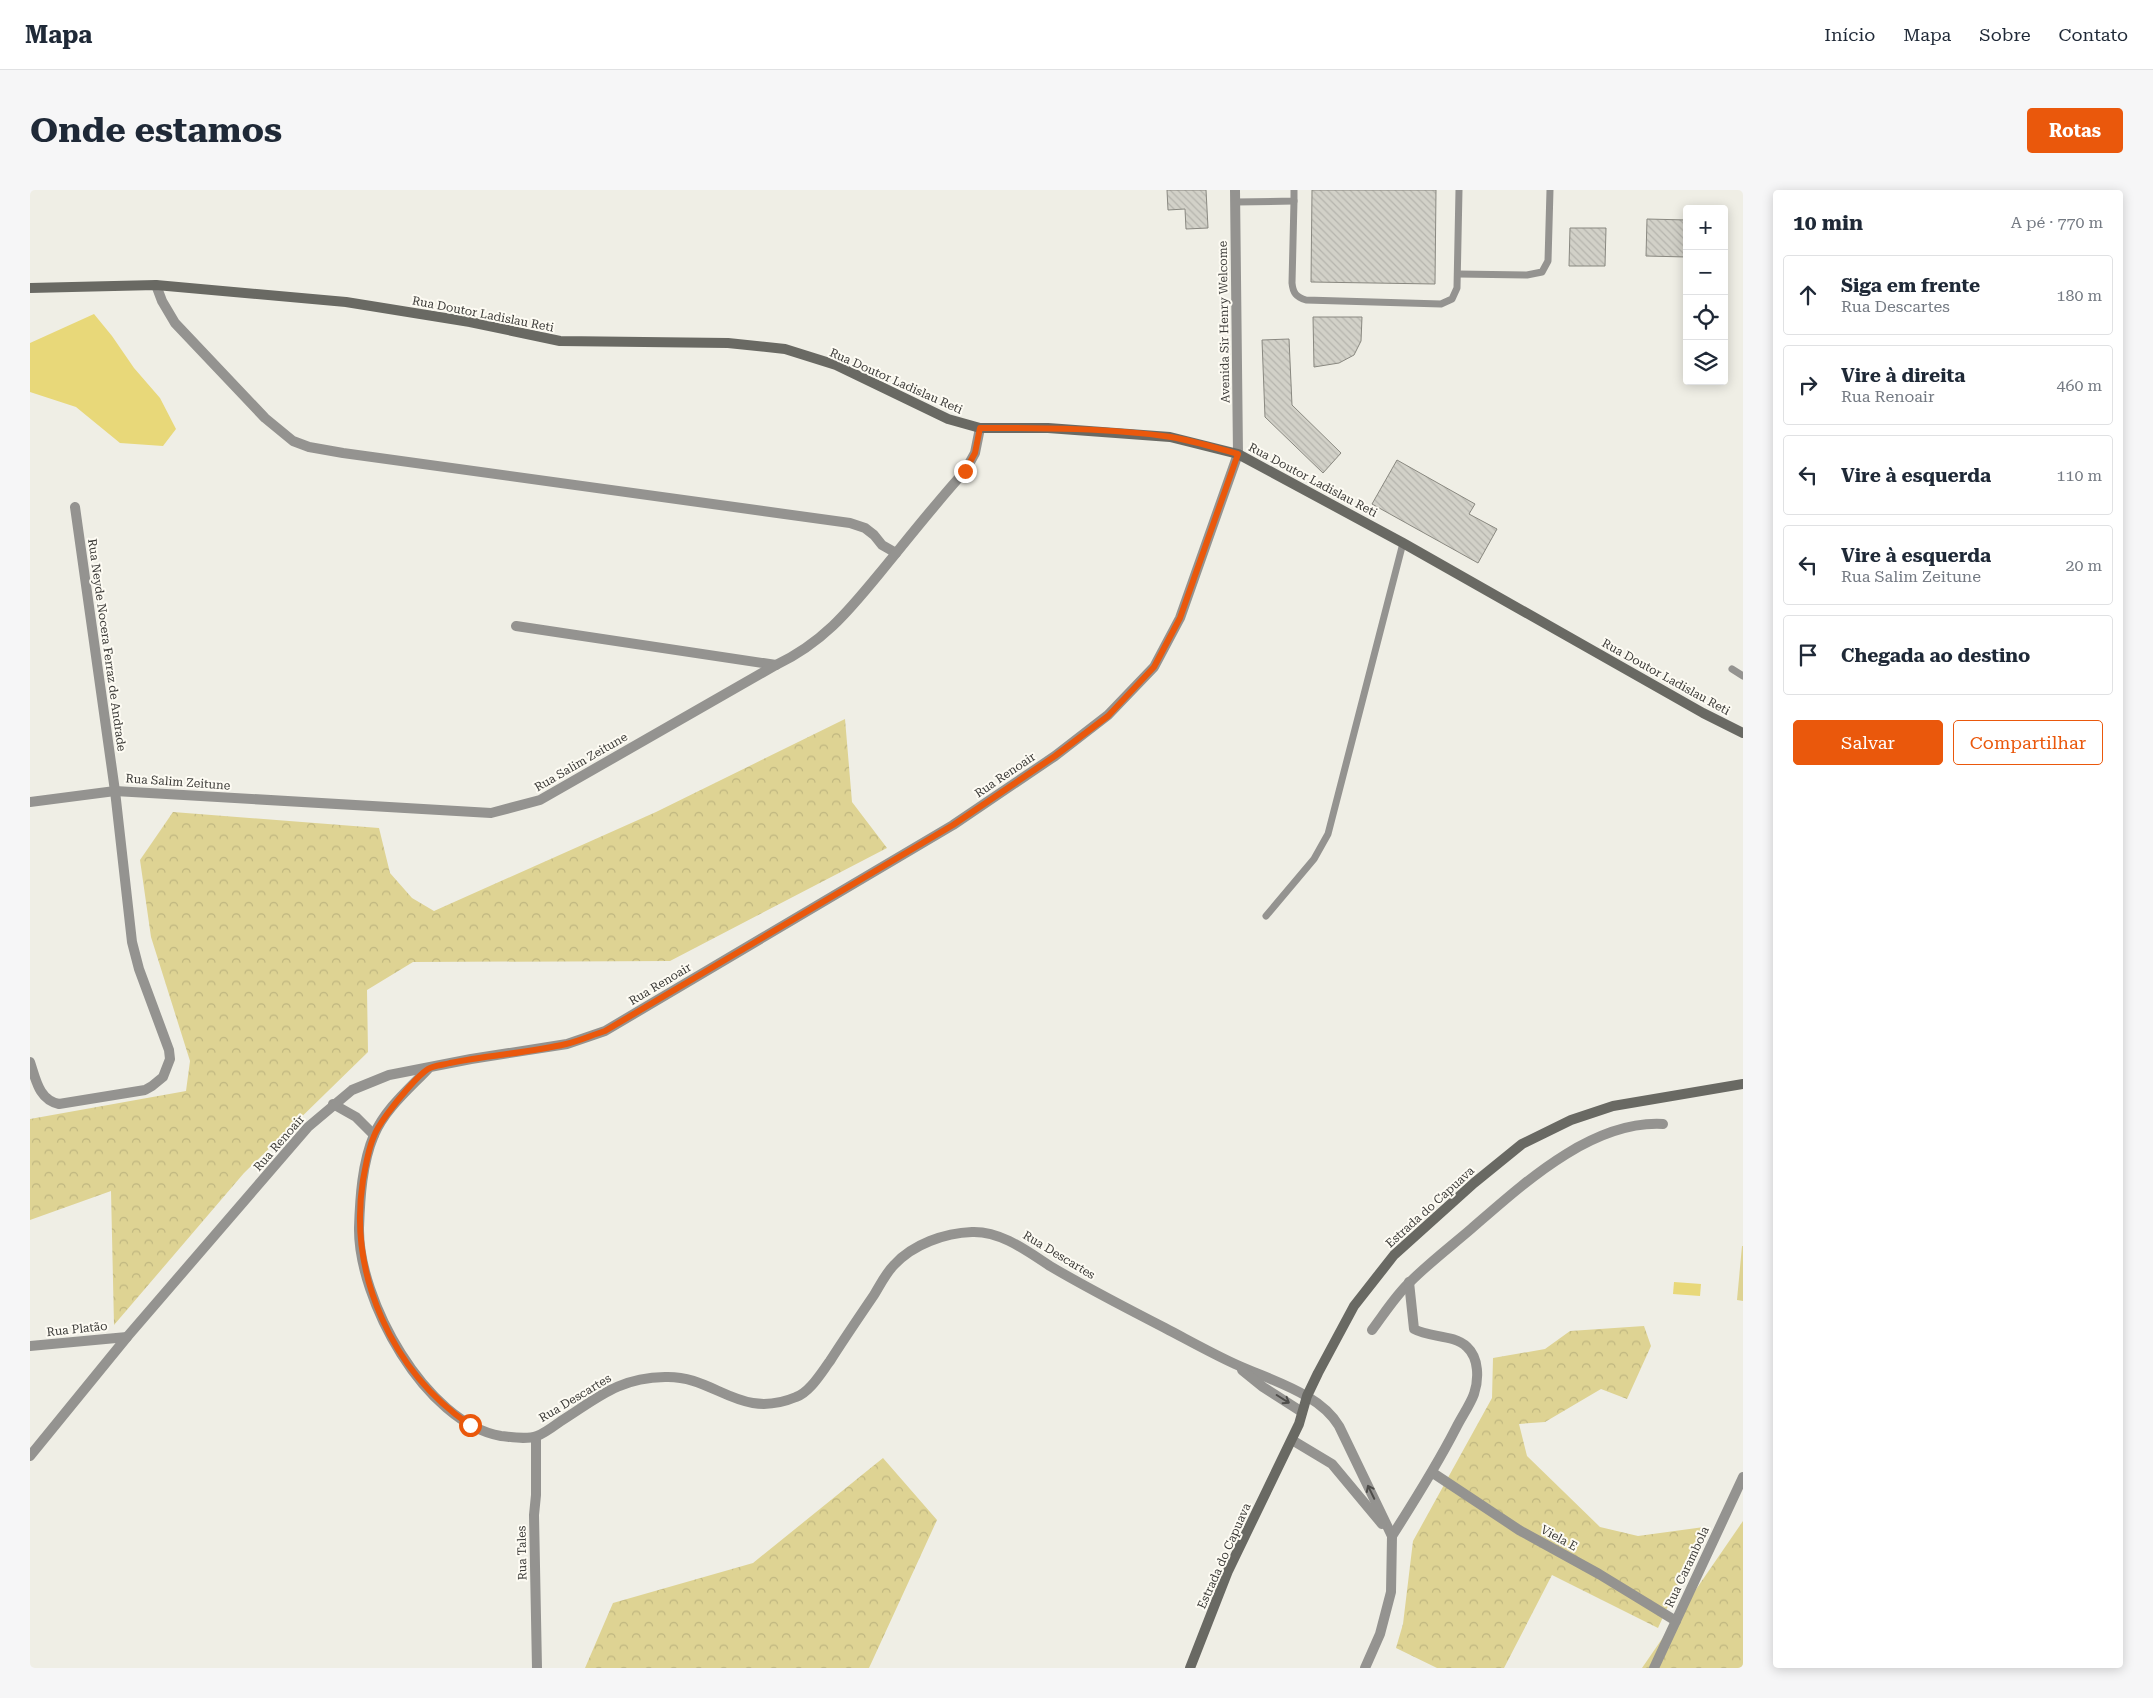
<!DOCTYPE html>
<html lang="pt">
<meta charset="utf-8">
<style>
:root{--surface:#fff;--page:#f6f6f7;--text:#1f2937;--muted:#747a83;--line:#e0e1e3;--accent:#ea580c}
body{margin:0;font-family:"Roboto Serif",serif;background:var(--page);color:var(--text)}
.controls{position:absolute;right:15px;top:15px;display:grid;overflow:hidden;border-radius:5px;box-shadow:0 2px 12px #0003}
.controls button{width:45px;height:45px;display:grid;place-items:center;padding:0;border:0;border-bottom:1px solid var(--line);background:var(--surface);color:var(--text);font:25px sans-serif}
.stop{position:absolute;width:15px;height:15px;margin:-11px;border:4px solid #ea580c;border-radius:50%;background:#fff}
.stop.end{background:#ea580c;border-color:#fff;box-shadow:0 1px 5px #0008}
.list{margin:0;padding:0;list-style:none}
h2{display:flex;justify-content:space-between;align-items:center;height:65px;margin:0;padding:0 20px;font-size:21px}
h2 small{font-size:16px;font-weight:400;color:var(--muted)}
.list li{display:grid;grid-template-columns:32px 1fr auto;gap:15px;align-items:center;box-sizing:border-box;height:80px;margin:0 10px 10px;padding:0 10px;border:1px solid var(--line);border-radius:5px}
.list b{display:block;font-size:19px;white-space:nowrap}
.list p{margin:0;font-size:16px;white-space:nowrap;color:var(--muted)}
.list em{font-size:16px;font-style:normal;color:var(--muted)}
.actions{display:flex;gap:10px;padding:15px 20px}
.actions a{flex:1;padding:11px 0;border:1px solid var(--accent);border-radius:5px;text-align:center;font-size:18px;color:var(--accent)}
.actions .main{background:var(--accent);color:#fff}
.icon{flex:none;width:28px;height:28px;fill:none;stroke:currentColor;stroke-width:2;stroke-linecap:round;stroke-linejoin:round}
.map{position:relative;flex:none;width:1713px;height:1478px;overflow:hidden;border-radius:5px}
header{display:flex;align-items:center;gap:30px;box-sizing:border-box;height:70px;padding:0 25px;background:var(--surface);border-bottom:1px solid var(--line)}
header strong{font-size:24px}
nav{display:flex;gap:28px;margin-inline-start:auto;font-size:18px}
.intro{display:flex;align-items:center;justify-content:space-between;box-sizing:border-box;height:120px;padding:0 30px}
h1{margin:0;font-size:35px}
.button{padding:12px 22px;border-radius:5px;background:var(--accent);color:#fff;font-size:18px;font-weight:700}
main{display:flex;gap:30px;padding:0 30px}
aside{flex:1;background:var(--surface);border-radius:5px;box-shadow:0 2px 12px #0003}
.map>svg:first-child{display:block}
</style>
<header>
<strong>Mapa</strong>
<nav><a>Início</a><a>Mapa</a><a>Sobre</a><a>Contato</a></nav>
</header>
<div class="intro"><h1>Onde estamos</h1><a class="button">Rotas</a></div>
<main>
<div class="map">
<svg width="1713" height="1478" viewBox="0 0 1713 1478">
<defs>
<pattern id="forest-crowns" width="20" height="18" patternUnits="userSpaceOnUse" patternTransform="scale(1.25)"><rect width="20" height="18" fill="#ded393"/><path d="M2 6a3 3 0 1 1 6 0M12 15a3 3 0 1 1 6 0" fill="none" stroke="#bfb680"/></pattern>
<pattern id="building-back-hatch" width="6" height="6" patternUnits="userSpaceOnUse" patternTransform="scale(1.25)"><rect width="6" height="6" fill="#d2d1c8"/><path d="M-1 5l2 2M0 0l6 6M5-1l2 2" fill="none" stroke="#b5b4ad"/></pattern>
</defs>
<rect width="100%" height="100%" fill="#efeee5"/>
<g fill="url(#forest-crowns)">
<polygon points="815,529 822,612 857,658 640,771 383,772 337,800 338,862 214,983 84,1135 81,1001 0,1030 0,929 156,901 160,871 121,747 110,670 143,622 349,638 360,683 382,708 404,721 626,622"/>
<polygon points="1614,1136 1621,1156 1597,1209 1571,1199 1515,1232 1489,1234 1497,1266 1570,1337 1608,1346 1674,1337 1628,1438 1522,1385 1474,1478 1407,1478 1366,1458 1373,1434 1383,1351 1462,1208 1463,1168 1515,1159 1540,1141"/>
<polygon points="853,1268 907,1330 839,1478 555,1478 583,1413 723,1373"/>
<polygon points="1713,1331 1713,1478 1612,1478"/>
</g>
<polygon fill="#ded393" points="1712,1056 1713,1056 1713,1111 1707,1110"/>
<g fill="#e8d879">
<polygon points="64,124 82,146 104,178 130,208 146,239 133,256 90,253 46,217 0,202 0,153"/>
<polygon points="1644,1092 1671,1094 1670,1106 1643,1104"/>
</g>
<g fill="url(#building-back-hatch)" stroke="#898880">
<polygon points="1137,0 1176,0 1178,38 1156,39 1155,19 1138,20"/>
<polygon points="1282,0 1406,0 1405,94 1281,92"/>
<polygon points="1617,29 1657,30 1657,67 1616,66"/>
<polygon points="1540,38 1576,38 1575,76 1539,76"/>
<polygon points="1283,127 1332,127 1331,151 1324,165 1309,173 1284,177"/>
<polygon points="1259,149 1262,215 1311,263 1293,283 1235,227 1232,150"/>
<polygon points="1367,270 1445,314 1439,324 1467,339 1448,373 1342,314"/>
</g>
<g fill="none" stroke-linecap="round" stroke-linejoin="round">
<g stroke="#949390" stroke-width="7">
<path d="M1264,11L1262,93C1263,103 1266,107 1276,110L1411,114L1422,109L1427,98L1429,0"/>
<polyline points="1206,12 1264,11 1264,0"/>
<polyline points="1428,84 1497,85 1512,82 1518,71 1520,0"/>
<polyline points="1702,479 1713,486"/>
<polyline points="1236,726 1284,669 1298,644 1373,353"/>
</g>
<g stroke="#949390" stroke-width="10">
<polyline points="126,95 132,111 145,133 235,228 263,251 279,257 313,263 820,333 835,338 844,345 852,355 866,363"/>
<polyline points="486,436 746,475"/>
<path d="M0,612L85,601L461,623L510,610L746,475C792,453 817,423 849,384C877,350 905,314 935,281L945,263L950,238"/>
<path d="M0,872C6,890 9,910 29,914L115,900L122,896L133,887L140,869L139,860L109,779L102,752L85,601L45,317"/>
<path d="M398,879C379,899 355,919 344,945C332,973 330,1008 329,1038C328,1109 395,1233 471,1246C482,1247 496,1250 507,1246C515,1243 524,1236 531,1231C569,1207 588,1188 635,1187C685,1185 709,1231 766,1207C780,1202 791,1183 800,1171C814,1149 829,1127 844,1105C850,1095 856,1083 864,1075C883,1054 915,1043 942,1042C971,1041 997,1061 1020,1076C1057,1098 1096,1118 1135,1138C1158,1150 1181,1163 1205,1174C1229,1185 1255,1193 1278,1207C1290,1214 1301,1223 1309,1236L1362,1346L1361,1402L1350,1444L1335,1478"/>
<polyline points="303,914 326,927 344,945"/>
<path d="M1342,1140C1354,1124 1366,1105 1380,1092C1399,1073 1420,1057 1441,1039C1492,995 1561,930 1633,934"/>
<polyline points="0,1156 97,1147"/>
<polyline points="1212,1180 1233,1197 1272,1222"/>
<polyline points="506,1247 506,1305 504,1325 507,1478"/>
<polyline points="1262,1250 1302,1274 1352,1334"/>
<polyline points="0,1266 97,1147 278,937 322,900 359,885 441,869 537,854 575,841 923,635 1025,566 1078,525 1124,477 1150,428 1208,264 1205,0"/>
<polyline points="1403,1283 1489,1340 1569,1384 1646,1431"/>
<path d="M1362,1346C1385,1310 1407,1275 1426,1238C1432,1226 1440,1215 1444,1204C1449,1189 1449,1168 1437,1157C1423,1144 1400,1148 1384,1139L1379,1092"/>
<polyline points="1624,1478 1713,1287"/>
</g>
<g stroke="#696963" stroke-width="10">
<polyline points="0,98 126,95 316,112 440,132 530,151 698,153 755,159 806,175 918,229 950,238 1018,238 1140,247 1208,264 1373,353 1673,523 1713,543"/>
<polyline points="1160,1478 1198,1381 1269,1234 1277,1206 1288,1183 1324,1116 1364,1065 1444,993 1492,954 1541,930 1583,916 1713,894"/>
</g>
</g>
<defs><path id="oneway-shaft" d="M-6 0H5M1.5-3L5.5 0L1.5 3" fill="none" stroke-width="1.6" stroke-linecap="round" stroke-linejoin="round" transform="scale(1.25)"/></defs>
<g stroke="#4e4d4a">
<use href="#oneway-shaft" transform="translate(1253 1209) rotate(32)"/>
<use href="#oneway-shaft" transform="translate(1341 1302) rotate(-116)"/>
</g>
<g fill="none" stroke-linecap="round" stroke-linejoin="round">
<path stroke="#ea580c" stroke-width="6" d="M440,1235C362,1182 318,1084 333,990C336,975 338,959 344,946C347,938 353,930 358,923C366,912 387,886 398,879C404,875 414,875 420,873C458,865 498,863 536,854C549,851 562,845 575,841L923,635L1025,566L1078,526L1124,477L1150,428L1208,264C1186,258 1164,251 1141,247C1080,238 1012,238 950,238L945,263L935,281"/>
</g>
<g text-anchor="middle" stroke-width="4" stroke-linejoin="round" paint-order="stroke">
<g font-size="12" fill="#3c3b38" stroke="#fdfbf3">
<text transform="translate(453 124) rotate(11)" y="4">Rua Doutor Ladislau Reti</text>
<text transform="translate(1194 132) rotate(-91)" y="4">Avenida Sir Henry Welcome</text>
<text transform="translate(866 191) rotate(24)" y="4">Rua Doutor Ladislau Reti</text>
<text transform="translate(1283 290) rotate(28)" y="4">Rua Doutor Ladislau Reti</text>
<text transform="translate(77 455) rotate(82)" y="4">Rua Neyde Nocera Ferraz de Andrade</text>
<text transform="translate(1636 487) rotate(29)" y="4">Rua Doutor Ladislau Reti</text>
<text transform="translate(551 572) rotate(-30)" y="4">Rua Salim Zeitune</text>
<text transform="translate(975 585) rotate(-34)" y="4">Rua Renoair</text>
<text transform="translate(148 592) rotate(4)" y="4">Rua Salim Zeitune</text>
<text transform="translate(630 794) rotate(-31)" y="4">Rua Renoair</text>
<text transform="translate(249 953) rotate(-49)" y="4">Rua Renoair</text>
<text transform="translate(1400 1017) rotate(-42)" y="4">Estrada do Capuava</text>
<text transform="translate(1029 1065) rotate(31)" y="4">Rua Descartes</text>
<text transform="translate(47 1139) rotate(-6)" y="4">Rua Platão</text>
<text transform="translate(545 1208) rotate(-31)" y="4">Rua Descartes</text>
<text transform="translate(1529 1348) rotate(29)" y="4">Viela E</text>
<text transform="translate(492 1363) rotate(-91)" y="4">Rua Tales</text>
<text transform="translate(1194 1366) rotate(-66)" y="4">Estrada do Capuava</text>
<text transform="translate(1657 1377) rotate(-65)" y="4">Rua Carambola</text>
</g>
</g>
</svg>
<div class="controls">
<button>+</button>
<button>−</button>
<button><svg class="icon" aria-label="locate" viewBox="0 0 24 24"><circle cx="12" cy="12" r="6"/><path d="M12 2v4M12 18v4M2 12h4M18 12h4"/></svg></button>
<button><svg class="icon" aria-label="layers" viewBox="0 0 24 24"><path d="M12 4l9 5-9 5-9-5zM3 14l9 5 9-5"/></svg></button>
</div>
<div class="stop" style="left:440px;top:1235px"></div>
<div class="stop end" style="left:935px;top:281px"></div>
</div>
<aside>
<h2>10 min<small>A pé · 770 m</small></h2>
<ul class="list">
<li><svg class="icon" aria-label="ahead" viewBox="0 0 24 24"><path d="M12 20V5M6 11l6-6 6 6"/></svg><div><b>Siga em frente</b><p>Rua Descartes</p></div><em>180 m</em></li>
<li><svg class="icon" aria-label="right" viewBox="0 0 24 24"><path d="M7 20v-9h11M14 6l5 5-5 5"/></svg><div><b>Vire à direita</b><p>Rua Renoair</p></div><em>460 m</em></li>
<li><svg class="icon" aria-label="left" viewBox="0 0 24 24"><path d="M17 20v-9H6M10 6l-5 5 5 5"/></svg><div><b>Vire à esquerda</b></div><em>110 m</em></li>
<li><svg class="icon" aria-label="left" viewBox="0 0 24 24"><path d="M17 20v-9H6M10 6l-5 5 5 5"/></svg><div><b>Vire à esquerda</b><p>Rua Salim Zeitune</p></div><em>20 m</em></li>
<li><svg class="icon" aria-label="arrive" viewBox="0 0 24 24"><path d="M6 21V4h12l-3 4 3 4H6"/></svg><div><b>Chegada ao destino</b></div></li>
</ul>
<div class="actions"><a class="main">Salvar</a><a>Compartilhar</a></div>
</aside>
</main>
